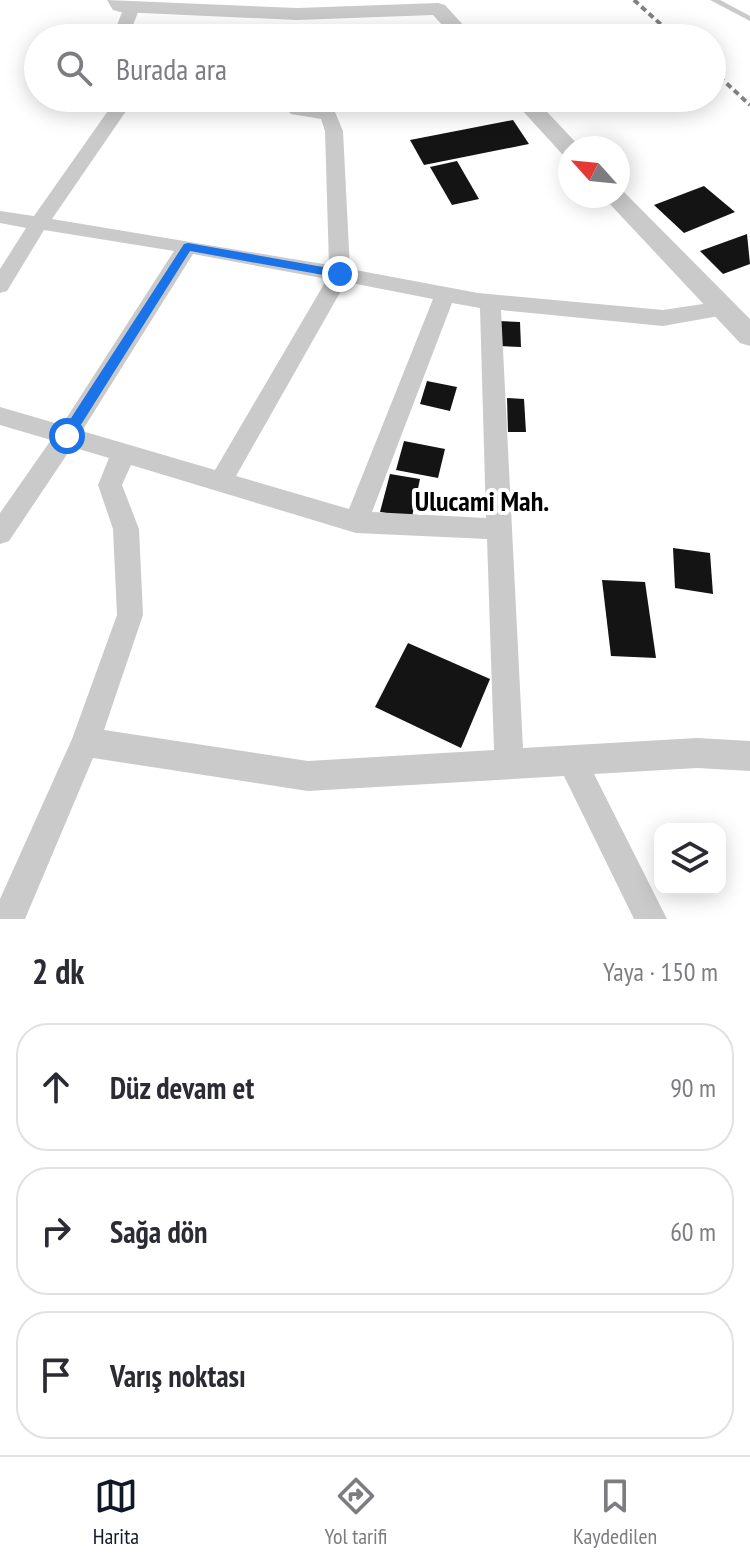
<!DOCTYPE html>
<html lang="tr">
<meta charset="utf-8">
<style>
:root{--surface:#fff;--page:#f2f2f3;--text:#2b2b33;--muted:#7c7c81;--line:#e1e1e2;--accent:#111827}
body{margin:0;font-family:"PT Sans Narrow",sans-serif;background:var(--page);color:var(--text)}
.controls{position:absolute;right:24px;bottom:24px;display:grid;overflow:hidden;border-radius:16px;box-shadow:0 4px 20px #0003}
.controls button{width:72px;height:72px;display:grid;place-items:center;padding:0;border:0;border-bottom:2px solid var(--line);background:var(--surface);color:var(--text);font:40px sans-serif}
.compass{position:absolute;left:558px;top:136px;width:72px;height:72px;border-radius:50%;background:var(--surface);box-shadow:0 4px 20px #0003;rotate:297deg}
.stop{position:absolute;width:24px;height:24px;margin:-18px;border:6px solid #1a73e8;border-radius:50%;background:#fff}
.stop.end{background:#1a73e8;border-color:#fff;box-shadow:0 2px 8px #0008}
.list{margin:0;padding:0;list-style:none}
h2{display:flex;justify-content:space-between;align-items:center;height:104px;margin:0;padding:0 32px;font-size:34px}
h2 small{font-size:26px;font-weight:400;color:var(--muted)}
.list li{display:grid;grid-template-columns:52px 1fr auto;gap:24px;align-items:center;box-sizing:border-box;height:128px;margin:0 16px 16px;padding:0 16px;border:2px solid var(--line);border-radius:32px}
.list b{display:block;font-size:30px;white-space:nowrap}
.list em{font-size:26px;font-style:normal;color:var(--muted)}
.icon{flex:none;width:44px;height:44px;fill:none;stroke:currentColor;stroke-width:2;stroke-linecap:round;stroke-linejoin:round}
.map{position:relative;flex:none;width:750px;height:919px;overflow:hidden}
.search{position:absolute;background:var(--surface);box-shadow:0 4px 20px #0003;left:24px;right:24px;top:24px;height:88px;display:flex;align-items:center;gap:20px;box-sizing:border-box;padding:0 28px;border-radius:44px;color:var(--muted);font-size:30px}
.sheet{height:536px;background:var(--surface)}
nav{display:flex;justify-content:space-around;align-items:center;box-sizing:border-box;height:112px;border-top:2px solid var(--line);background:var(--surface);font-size:22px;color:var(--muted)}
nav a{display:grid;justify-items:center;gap:4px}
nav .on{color:var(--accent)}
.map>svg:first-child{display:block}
</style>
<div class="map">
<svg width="750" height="919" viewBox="0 0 750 919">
<rect width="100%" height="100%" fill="#fff"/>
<g fill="#141414">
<polygon points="632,28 641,38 593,38 593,37"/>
<polygon points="513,120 529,144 424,165 410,140"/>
<polygon points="457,161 479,199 452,205 430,167"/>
<polygon points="704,186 735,212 684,233 654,205"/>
<polygon points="747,234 750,264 723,274 700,251"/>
<polygon points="498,321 520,322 521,347 499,346"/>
<polygon points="427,381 457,387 450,411 420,404"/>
<polygon points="507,398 524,399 526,432 508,432"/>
<polygon points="404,441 445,449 438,478 396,470"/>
<polygon points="390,474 420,479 412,517 380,512"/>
<polygon points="673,548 710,553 713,594 675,588"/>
<polygon points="602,580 645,582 656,658 611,656"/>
<polygon points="408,643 490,679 461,748 375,707"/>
</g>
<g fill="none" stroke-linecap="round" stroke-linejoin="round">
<polygon fill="#cacaca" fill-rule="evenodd" points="710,0 720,0 750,16 750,21"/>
<g fill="#cacaca" fill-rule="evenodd">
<polygon points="132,2 140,7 128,38 112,38 124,7"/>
<path d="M117,98H135L52,219L329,265L325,131L321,119L291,114L277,98H295L302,105L335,112L343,131L350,269L478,293L663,310L723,301L730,304L734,309L730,314L663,326L501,310L523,748L697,738L750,741V771L697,768L594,774L667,919H634L564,776L308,791L93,758L25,919H0V899L72,739L117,615L113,529L98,485L109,458L72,447L9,541L0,544V513L51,440L0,425V407L62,425L174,251L44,230L7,291L0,293V269L26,228L0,223V211L34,216ZM193,254L327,279L215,470L82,431ZM346,282L433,299L349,509L236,476ZM452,303L480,308L486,518L372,512ZM131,465L356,533L487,539L494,750L308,761L104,730L143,615L139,529L122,485Z"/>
</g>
<g fill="#cacaca" fill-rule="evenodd">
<polygon points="107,0 297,8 438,3 445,5 475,38 454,38 433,15 297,20 120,12 113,10"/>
<polygon points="511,98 534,98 581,148 570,148 570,156 562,154"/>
<polygon points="618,189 623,191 750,319 750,346 740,343 607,201 603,196 618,196"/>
</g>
<g stroke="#828282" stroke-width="4" stroke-dasharray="6 4" stroke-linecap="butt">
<polyline points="634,0 676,38"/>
<polyline points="712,70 750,105"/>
</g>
</g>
<polygon fill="#1a73e8" points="188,243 340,270 346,274 340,278 190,251 72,439 62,439 62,432 184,244"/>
<g text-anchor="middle" stroke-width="8" stroke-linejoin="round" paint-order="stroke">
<g font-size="28" font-weight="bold" fill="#000" stroke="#fff">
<text x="482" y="511">Ulucami Mah.</text>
</g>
</g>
</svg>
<div class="controls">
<button><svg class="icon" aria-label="layers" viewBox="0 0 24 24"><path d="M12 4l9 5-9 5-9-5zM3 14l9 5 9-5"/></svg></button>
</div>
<svg class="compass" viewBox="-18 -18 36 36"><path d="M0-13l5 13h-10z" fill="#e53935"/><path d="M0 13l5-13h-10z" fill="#7c7c81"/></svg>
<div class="stop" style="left:67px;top:436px"></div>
<div class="stop end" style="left:340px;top:274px"></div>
<div class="search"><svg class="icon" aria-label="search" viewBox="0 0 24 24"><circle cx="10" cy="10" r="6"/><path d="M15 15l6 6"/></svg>Burada ara</div>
</div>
<section class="sheet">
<h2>2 dk<small>Yaya · 150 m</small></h2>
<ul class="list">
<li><svg class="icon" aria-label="ahead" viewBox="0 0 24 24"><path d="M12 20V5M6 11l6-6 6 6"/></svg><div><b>Düz devam et</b></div><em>90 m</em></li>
<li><svg class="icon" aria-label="right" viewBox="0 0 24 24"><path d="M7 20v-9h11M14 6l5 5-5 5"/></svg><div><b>Sağa dön</b></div><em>60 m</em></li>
<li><svg class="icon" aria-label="arrive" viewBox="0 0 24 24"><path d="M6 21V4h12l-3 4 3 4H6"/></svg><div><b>Varış noktası</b></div></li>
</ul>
</section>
<nav>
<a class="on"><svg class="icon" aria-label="map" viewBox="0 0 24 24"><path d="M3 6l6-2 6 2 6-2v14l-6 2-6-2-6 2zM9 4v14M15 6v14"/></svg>Harita</a>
<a><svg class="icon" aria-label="directions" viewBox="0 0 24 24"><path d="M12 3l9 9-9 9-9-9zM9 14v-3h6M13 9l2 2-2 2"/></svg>Yol tarifi</a>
<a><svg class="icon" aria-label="saved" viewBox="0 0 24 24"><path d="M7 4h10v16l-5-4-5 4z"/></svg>Kaydedilen</a>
</nav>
